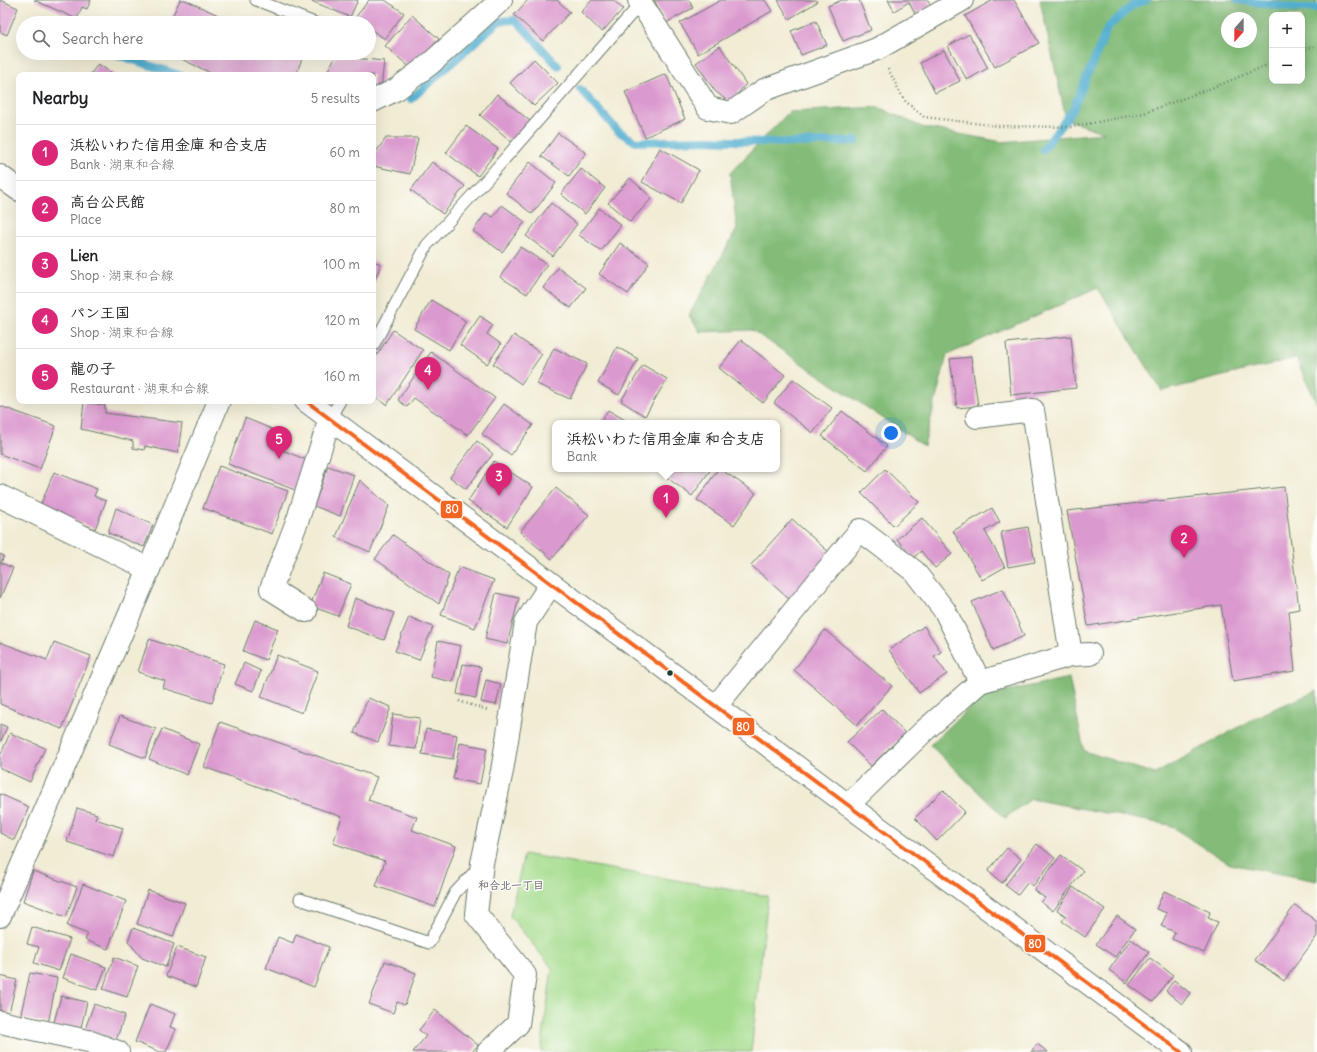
<!DOCTYPE html>
<meta charset="utf-8">
<style>
:root{--surface:#fff;--page:#f6f6f6;--text:#202124;--muted:#757577;--line:#e0e0e0;--accent:#db2777}
body{margin:0;font-family:Delius,"Klee One",sans-serif;background:var(--page);color:var(--text)}
.controls{position:absolute;right:12px;top:12px;display:grid;overflow:hidden;border-radius:8px;box-shadow:0 4px 16px #0002}
.controls button{width:36px;height:36px;display:grid;place-items:center;padding:0;border:0;border-bottom:1px solid var(--line);background:var(--surface);color:var(--text);font:20px sans-serif}
.compass{position:absolute;left:1221px;top:12px;width:36px;height:36px;border-radius:50%;background:var(--surface);box-shadow:0 4px 16px #0002;rotate:201deg}
.you{position:absolute;left:891px;top:433px;width:14px;height:14px;margin:-10px;border:3px solid #fff;border-radius:50%;background:#1a73e8;box-shadow:0 0 0 6px #1a73e833}
.badge{display:grid;place-items:center;width:26px;height:26px;border-radius:50%;background:var(--accent);color:#fff;font-size:13px;font-weight:700}
.pin{position:absolute;translate:-50% -33px;filter:drop-shadow(0 1px 2px #0008)}
.pin::after{content:'';position:absolute;top:21px;width:14px;height:12px;background:inherit;clip-path:polygon(0 0,100% 0,50% 100%)}
.popup{position:absolute;left:552px;top:420px;width:228px;height:52px;box-sizing:border-box;display:grid;place-content:center;border-radius:8px;background:var(--surface);filter:drop-shadow(0 1px 3px #0005);font-size:13px;white-space:nowrap;color:var(--muted)}
.popup b{font-size:15px;color:var(--text)}
.popup::after{content:'';position:absolute;left:50%;top:100%;margin-left:-8px;border:8px solid transparent;border-top-color:var(--surface)}
.list{margin:0;padding:0;list-style:none}
h2{display:flex;justify-content:space-between;align-items:center;height:52px;margin:0;padding:0 16px;font-size:17px}
h2 small{font-size:13px;font-weight:400;color:var(--muted)}
.list li{display:grid;grid-template-columns:26px 1fr auto;gap:12px;align-items:center;box-sizing:border-box;height:56px;padding:0 16px;border-top:1px solid var(--line)}
.list b{display:block;font-size:15px;white-space:nowrap}
.list p{margin:0;font-size:13px;white-space:nowrap;color:var(--muted)}
.list em{font-size:13px;font-style:normal;color:var(--muted)}
.icon{flex:none;width:22px;height:22px;fill:none;stroke:currentColor;stroke-width:2;stroke-linecap:round;stroke-linejoin:round}
.map{position:relative;flex:none;width:1317px;height:1052px;overflow:hidden}
.search{position:absolute;background:var(--surface);box-shadow:0 4px 16px #0002;left:16px;top:16px;width:360px;height:44px;display:flex;align-items:center;gap:10px;box-sizing:border-box;padding:0 14px;border-radius:22px;color:var(--muted);font-size:15px}
.panel{position:absolute;background:var(--surface);box-shadow:0 4px 16px #0002;left:16px;top:72px;width:360px;height:332px;border-radius:8px}
.map>svg:first-child{display:block}
</style>
<div class="map">
<svg width="1317" height="1052" viewBox="0 0 1317 1052">
<rect width="100%" height="100%" fill="#fdfcf7"/>
<filter id="ink" filterUnits="userSpaceOnUse"><feTurbulence type="fractalNoise" baseFrequency=".025" numOctaves="2"/><feDisplacementMap in="SourceGraphic" scale="8" xChannelSelector="R" yChannelSelector="G"/><feConvolveMatrix kernelMatrix="1 2 1 2 8 2 1 2 1" color-interpolation-filters="sRGB"/></filter>
<filter id="wash" filterUnits="userSpaceOnUse"><feTurbulence type="fractalNoise" baseFrequency=".012" numOctaves="4" result="noise"/><feDisplacementMap in="SourceGraphic" scale="16" xChannelSelector="R" yChannelSelector="G"/><feGaussianBlur stdDeviation="0.9" result="paint"/><feColorMatrix in="noise" values="0 0 0 0 0 0 0 0 0 0 0 0 0 0 0 0 0 1.4 0 .05"/><feComposite in="paint" operator="in"/></filter>
<g filter="url(#wash)">
<rect width="100%" height="100%" fill="#f1ecd4"/>
<polygon fill="#a4dc8d" stroke="#628c60" points="524,854 768,896 751,1052 541,1052 552,968 510,916"/>
<g fill="#83bc78" stroke="#517c56" fill-rule="evenodd">
<path d="M1040,0H1317V404L1296,358L1162,391L1098,288L947,355L924,446L752,330L700,332L689,315L737,229L730,173L789,112L878,107L922,127L1002,142L1104,133L1066,119ZM1272,15H1302V81H1272ZM1227,18H1251V42H1227Z"/>
<polygon points="1069,678 1084,751 1155,774 1264,713 1317,691 1317,881 1230,864 1169,825 1031,799 1005,818 930,745 982,696"/>
</g>
<g fill="none" stroke-linecap="round" stroke-linejoin="round">
<g stroke="#52afd0" stroke-width="8">
<polyline points="1238,0 1296,8 1317,8"/>
<polyline points="111,53 180,75"/>
<polyline points="580,89 618,131 636,142 704,140 793,143 856,141"/>
<polyline points="411,99 499,21 516,20 558,66"/>
<polyline points="1043,150 1073,109 1108,27 1133,5 1146,0"/>
</g>
</g>
<g id="blocks">
<g fill="#db9acf">
<polygon points="0,0 18,8 7,35 0,32"/>
<polygon points="34,0 91,0 87,9 82,7 77,19"/>
<polygon points="180,0 185,0 236,23 169,23"/>
<polygon points="309,0 358,0 350,17"/>
<polygon points="369,0 385,0 404,13 385,39 369,28 369,23 362,23 355,18"/>
<polygon points="528,0 557,0 570,12 543,41 514,15"/>
<polygon points="592,0 613,0 623,9 602,32 581,12"/>
<polygon points="654,0 689,0 693,8 666,23"/>
<polygon points="721,0 765,0 772,11 698,54 680,23"/>
<polygon points="778,0 816,0 817,2 789,19"/>
<polygon points="842,0 859,0 871,30 843,41 828,6"/>
<polygon points="888,0 928,0 931,6 915,14 909,2 894,11"/>
<polygon points="993,0 1014,0 1039,43 995,67 965,16"/>
<polygon points="412,15 439,39 412,69 385,46"/>
<polygon points="816,21 827,45 801,55 791,31"/>
<polygon points="969,34 988,68 967,80 948,46"/>
<polygon points="720,46 746,84 730,103 715,91 696,63"/>
<polygon points="944,50 960,81 935,93 920,63"/>
<polygon points="169,53 304,53 296,75 229,75 222,72 221,75 215,75"/>
<polygon points="336,56 384,61 381,88 373,87 373,75 325,75"/>
<polygon points="534,59 558,83 534,106 510,83"/>
<polygon points="98,64 115,75 90,75"/>
<polygon points="666,74 685,119 645,137 625,92"/>
<polygon points="497,94 530,121 512,142 480,115"/>
<polygon points="466,126 498,149 478,176 446,153"/>
<polygon points="558,133 586,153 569,176 541,156"/>
<polygon points="386,138 418,138 410,174 373,166 373,156"/>
<polygon points="660,148 699,170 681,203 642,182"/>
<polygon points="432,162 465,186 443,214 411,190"/>
<polygon points="530,162 556,183 532,214 506,193"/>
<polygon points="581,169 605,188 585,214 561,194"/>
<polygon points="630,178 652,198 630,222 608,203"/>
<polygon points="551,203 577,224 553,256 526,236"/>
<polygon points="502,205 525,222 502,252 473,231 486,213 493,217"/>
<polygon points="599,208 621,225 601,251 579,235"/>
<polygon points="620,243 649,263 628,294 599,274"/>
<polygon points="520,247 547,264 527,294 500,277"/>
<polygon points="373,261 381,264 373,285"/>
<polygon points="558,267 586,288 571,308 543,288"/>
<polygon points="431,300 466,321 449,350 414,329"/>
<polygon points="480,316 493,325 487,334 501,344 487,364 460,345"/>
<polygon points="393,330 423,350 387,405 373,395 373,361"/>
<polygon points="514,335 542,354 521,384 493,364"/>
<polygon points="1071,336 1076,388 1011,395 1006,343"/>
<polygon points="741,340 785,375 763,403 719,368"/>
<polygon points="617,347 638,359 619,395 598,383"/>
<polygon points="554,348 587,364 570,399 537,384"/>
<polygon points="431,352 495,398 468,435 414,398 407,407 398,400"/>
<polygon points="971,357 978,406 957,408 950,359"/>
<polygon points="643,365 667,379 645,416 621,401"/>
<polygon points="793,379 832,408 813,433 774,403"/>
<polygon points="84,402 105,405 105,413 182,423 178,453 145,446 144,450 133,448 133,441 81,429"/>
<polygon points="504,404 533,425 511,455 482,434"/>
<polygon points="0,406 56,426 40,469 0,454"/>
<polygon points="608,410 630,423 600,423"/>
<polygon points="842,411 887,446 867,471 822,436"/>
<polygon points="245,418 274,430 269,445 307,460 295,490 228,464"/>
<polygon points="477,441 493,454 466,489 450,477"/>
<polygon points="494,461 533,487 507,527 468,501"/>
<polygon points="219,466 288,491 272,534 203,508"/>
<polygon points="328,466 354,475 340,516 314,506"/>
<polygon points="655,469 711,469 692,496"/>
<polygon points="718,469 720,469 756,493 734,525 697,500"/>
<polygon points="885,469 919,502 894,526 861,493"/>
<polygon points="54,472 97,489 94,496 106,501 95,529 40,506"/>
<polygon points="360,480 389,506 370,552 336,537"/>
<polygon points="1284,487 1299,609 1289,611 1295,671 1233,681 1221,605 1088,626 1067,511"/>
<polygon points="556,488 589,515 552,559 520,532"/>
<polygon points="116,508 153,525 144,547 108,533"/>
<polygon points="992,508 1000,522 985,531 1005,567 982,580 953,531"/>
<polygon points="922,518 952,554 935,568 921,551 913,558 897,539"/>
<polygon points="792,519 832,555 791,601 751,565"/>
<polygon points="1028,527 1035,562 1008,567 1001,532"/>
<polygon points="393,535 449,575 439,604 375,559"/>
<polygon points="0,554 4,556 1,563 13,568 0,598"/>
<polygon points="459,567 494,580 475,628 441,615"/>
<polygon points="323,573 351,584 338,616 310,606"/>
<polygon points="1003,589 1024,636 993,650 972,602"/>
<polygon points="496,593 519,598 507,644 485,639"/>
<polygon points="355,598 394,613 384,640 346,626"/>
<polygon points="409,617 433,627 419,660 395,651"/>
<polygon points="255,620 278,629 266,660 243,651"/>
<polygon points="924,626 941,652 934,656 947,674 919,693 889,650"/>
<polygon points="825,630 892,686 857,725 794,670"/>
<polygon points="149,639 224,664 212,703 163,688 165,681 138,672"/>
<polygon points="438,641 461,646 453,682 431,677"/>
<polygon points="0,642 47,660 54,642 91,656 62,729 0,704"/>
<polygon points="277,655 318,671 302,713 261,697"/>
<polygon points="244,663 261,671 253,691 235,684"/>
<polygon points="463,664 481,667 476,698 457,694"/>
<polygon points="486,680 501,684 496,705 481,702"/>
<polygon points="368,698 391,707 378,742 354,733"/>
<polygon points="882,709 905,733 871,766 847,742"/>
<polygon points="393,714 420,718 416,749 389,746"/>
<polygon points="120,716 156,729 145,758 109,744"/>
<polygon points="220,722 377,777 368,800 417,817 412,830 456,846 435,907 376,886 385,861 333,843 342,817 204,767"/>
<polygon points="0,724 7,727 0,743"/>
<polygon points="162,729 199,744 187,775 149,759"/>
<polygon points="426,729 457,735 453,759 422,754"/>
<polygon points="10,733 45,748 30,782 0,768 0,756"/>
<polygon points="460,743 487,748 480,784 453,779"/>
<polygon points="943,790 965,812 937,841 915,818"/>
<polygon points="0,794 29,807 14,840 0,833"/>
<polygon points="77,808 97,814 95,819 123,828 114,857 67,842"/>
<polygon points="1037,844 1055,858 1033,886 1028,882 1018,895 1005,885"/>
<polygon points="1007,848 1021,859 1002,883 988,871"/>
<polygon points="1061,855 1083,871 1053,911 1041,902 1045,898 1034,890"/>
<polygon points="33,871 77,887 66,917 23,901"/>
<polygon points="83,884 126,901 108,949 85,940 88,934 67,926"/>
<polygon points="1073,887 1105,909 1085,937 1062,921 1066,916 1057,910"/>
<polygon points="148,890 185,903 173,937 137,924"/>
<polygon points="1164,891 1210,912 1208,918 1218,922 1204,953 1172,939 1175,932 1161,926 1167,913 1156,909"/>
<polygon points="1295,905 1317,922 1317,936 1284,981 1255,960"/>
<polygon points="1117,916 1135,929 1115,957 1096,944"/>
<polygon points="32,927 70,939 59,971 34,963 39,947 27,944"/>
<polygon points="133,928 174,944 166,967 142,958 128,941"/>
<polygon points="296,934 329,947 314,987 266,968 278,937 293,943"/>
<polygon points="1131,939 1149,952 1127,983 1109,970"/>
<polygon points="177,947 206,957 196,987 166,976"/>
<polygon points="71,954 106,967 97,990 63,978"/>
<polygon points="114,957 138,966 127,997 103,989"/>
<polygon points="1150,958 1173,975 1153,1002 1129,985"/>
<polygon points="385,961 416,973 405,1005 397,1002 393,1013 369,1004"/>
<polygon points="30,973 57,978 48,1024 20,1018"/>
<polygon points="0,976 17,980 8,1017 0,1015"/>
<polygon points="1174,980 1190,993 1182,1004 1166,991"/>
<polygon points="61,996 87,1002 80,1032 53,1026"/>
<polygon points="94,1004 125,1015 116,1040 85,1029"/>
<polygon points="150,1004 175,1014 170,1027 176,1029 166,1052 160,1052 135,1042"/>
<polygon points="435,1010 478,1045 472,1052 413,1052 426,1036 419,1030"/>
<polygon points="1037,1044 1048,1052 1031,1052"/>
</g>
</g>
</g>
<g filter="url(#ink)">
<use href="#blocks" fill-opacity="0" stroke="#687a6c" stroke-width="1"/>
<g fill="none" stroke-linecap="round" stroke-linejoin="round">
<g stroke="#687a6c" stroke-width="13">
<g id="lane">
<polyline points="256,0 315,23"/>
<polyline points="373,346 427,245 487,179 641,3"/>
<polyline points="330,418 340,401"/>
<polyline points="300,899 429,943 455,893 479,867"/>
</g>
</g>
<g stroke="#687a6c" stroke-width="24">
<g id="street">
<polyline points="639,0 708,108 731,113 764,90 877,49 962,0"/>
<polyline points="373,101 397,89 430,64 501,0"/>
<polyline points="977,417 1033,410 1071,655"/>
<polyline points="0,496 149,569"/>
<polyline points="306,611 271,589 298,519 330,418"/>
<polyline points="716,706 860,530 914,571 945,611 980,682"/>
<polyline points="848,805 925,730 980,682 1071,655 1090,654"/>
<polyline points="0,916 149,569 219,401"/>
<polyline points="0,1022 88,1041 118,1052"/>
<polyline points="488,1052 518,1024 525,975 476,914 482,863 502,771 526,622 551,584"/>
</g>
</g>
<g stroke="#687a6c" stroke-width="24">
<g id="secondary">
<polyline points="0,176 19,190"/>
<polyline points="306,401 848,805 1181,1052"/>
</g>
</g>
<g stroke="#687a6c" stroke-width="2.5" stroke-dasharray="1 3" stroke-linecap="butt">
<polyline points="1302,50 1317,45"/>
<polyline points="888,69 904,100 924,117 999,126 1072,127 1144,113 1222,84 1272,63"/>
<polyline points="459,701 487,710"/>
</g>
<use href="#lane" stroke="#fff" stroke-width="11"/>
<use href="#street" stroke="#fff" stroke-width="22"/>
<use href="#secondary" stroke="#fff" stroke-width="22"/>
<g stroke="#fdfcf7" stroke-width="7">
<polyline id="bus-1" points="306,401 848,805 1181,1052"/>
</g>
<use href="#bus-1" stroke="#f26522" stroke-width="4"/>
</g>
</g>
<circle fill="#1f3d34" stroke="#fdfcf7" stroke-width="1.5" cx="670" cy="673" r="3.5"/>
<g text-anchor="middle" stroke-width="3" stroke-linejoin="round" paint-order="stroke">
<g font-size="11" font-weight="bold" fill="#615e6a" stroke="#fdfcf7">
<text x="511" y="889">和合北一丁目</text>
</g>
</g>
<g stroke="#fdfcf7" stroke-width="1.5">
<rect x="440" y="500" width="23" height="19" rx="4" fill="#f26522"/>
<rect x="732" y="717" width="23" height="19" rx="4" fill="#f26522"/>
<rect x="1024" y="934" width="22" height="19" rx="4" fill="#f26522"/>
</g>
<g font-size="11" text-anchor="middle" font-weight="bold" fill="#fff">
<text x="452" y="513">80</text>
<text x="743" y="731">80</text>
<text x="1035" y="948">80</text>
</g>
</svg>
<div class="controls">
<button>+</button>
<button>−</button>
</div>
<svg class="compass" viewBox="-18 -18 36 36"><path d="M0-13l5 13h-10z" fill="#e53935"/><path d="M0 13l5-13h-10z" fill="#757577"/></svg>
<div class="you"></div>
<div class="pin badge" style="left:666px;top:518px">1</div>
<div class="popup"><b>浜松いわた信用金庫 和合支店</b>Bank</div>
<div class="pin badge" style="left:1184px;top:558px">2</div>
<div class="pin badge" style="left:499px;top:496px">3</div>
<div class="pin badge" style="left:428px;top:390px">4</div>
<div class="pin badge" style="left:279px;top:459px">5</div>
<div class="search"><svg class="icon" aria-label="search" viewBox="0 0 24 24"><circle cx="10" cy="10" r="6"/><path d="M15 15l6 6"/></svg>Search here</div>
<section class="panel">
<h2>Nearby<small>5 results</small></h2>
<ul class="list">
<li><span class="badge">1</span><div><b>浜松いわた信用金庫 和合支店</b><p>Bank · 湖東和合線</p></div><em>60 m</em></li>
<li><span class="badge">2</span><div><b>高台公民館</b><p>Place</p></div><em>80 m</em></li>
<li><span class="badge">3</span><div><b>Lien</b><p>Shop · 湖東和合線</p></div><em>100 m</em></li>
<li><span class="badge">4</span><div><b>パン王国</b><p>Shop · 湖東和合線</p></div><em>120 m</em></li>
<li><span class="badge">5</span><div><b>龍の子</b><p>Restaurant · 湖東和合線</p></div><em>160 m</em></li>
</ul>
</section>
</div>
